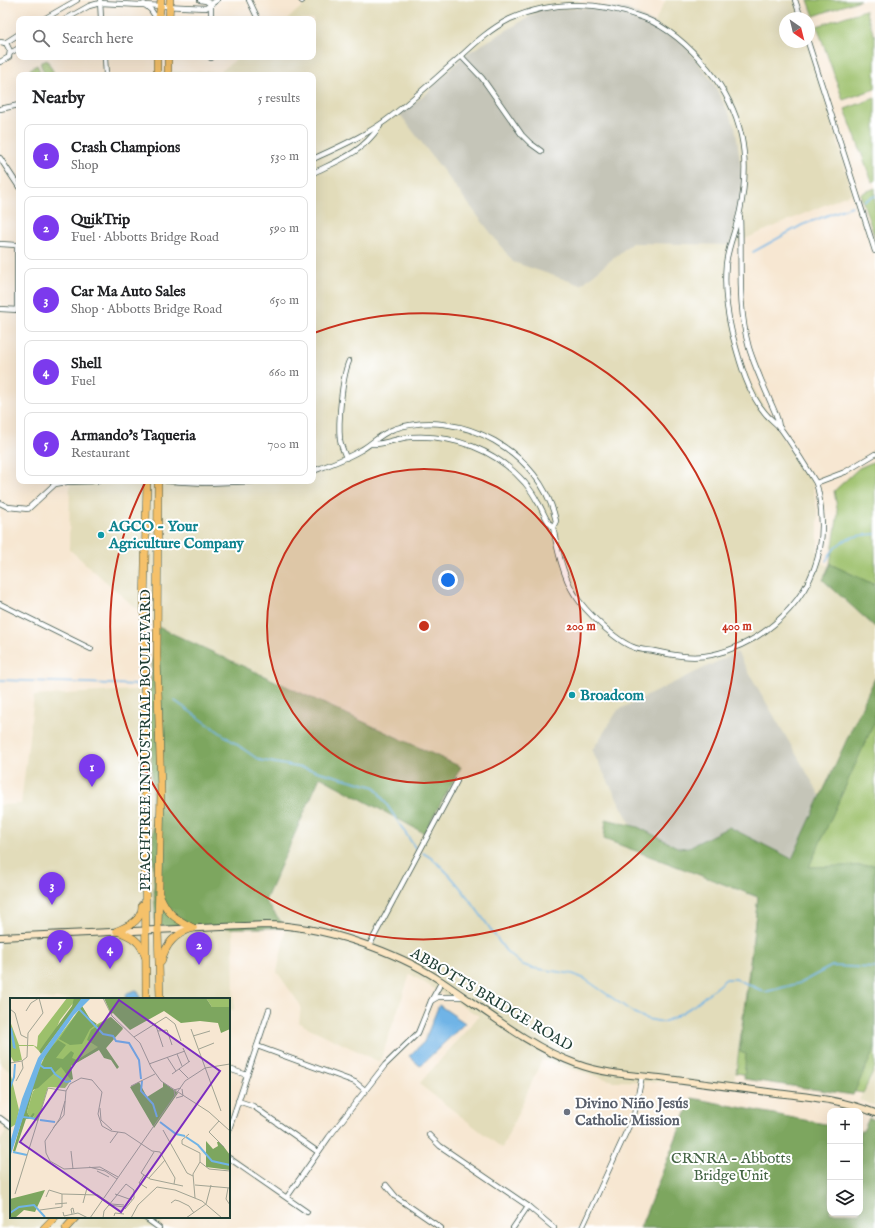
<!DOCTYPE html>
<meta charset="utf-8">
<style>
:root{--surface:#fff;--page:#f2f2f2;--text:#202124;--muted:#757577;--line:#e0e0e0;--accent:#7c3aed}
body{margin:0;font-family:"IM FELL English",serif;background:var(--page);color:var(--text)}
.controls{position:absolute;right:12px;bottom:12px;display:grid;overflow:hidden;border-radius:8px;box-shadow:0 4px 16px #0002}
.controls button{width:36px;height:36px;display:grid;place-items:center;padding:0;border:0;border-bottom:1px solid var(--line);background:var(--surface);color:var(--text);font:20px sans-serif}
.compass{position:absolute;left:779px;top:12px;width:36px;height:36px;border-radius:50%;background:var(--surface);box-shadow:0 4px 16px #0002;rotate:145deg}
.you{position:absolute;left:448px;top:580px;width:14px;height:14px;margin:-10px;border:3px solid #fff;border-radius:50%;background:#1a73e8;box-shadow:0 0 0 6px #1a73e833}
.badge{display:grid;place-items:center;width:26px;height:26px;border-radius:50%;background:var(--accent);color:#fff;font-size:13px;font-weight:700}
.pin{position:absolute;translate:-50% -33px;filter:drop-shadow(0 1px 2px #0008)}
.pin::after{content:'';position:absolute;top:21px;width:14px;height:12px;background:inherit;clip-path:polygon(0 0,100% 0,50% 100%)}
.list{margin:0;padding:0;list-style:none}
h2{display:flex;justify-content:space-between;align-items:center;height:52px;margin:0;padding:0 16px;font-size:17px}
h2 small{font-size:13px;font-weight:400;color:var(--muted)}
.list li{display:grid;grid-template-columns:26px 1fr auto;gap:12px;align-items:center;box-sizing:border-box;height:64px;margin:0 8px 8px;padding:0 8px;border:1px solid var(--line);border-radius:8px}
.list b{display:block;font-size:15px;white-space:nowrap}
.list p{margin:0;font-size:13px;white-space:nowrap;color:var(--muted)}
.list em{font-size:13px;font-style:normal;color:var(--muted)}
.icon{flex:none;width:22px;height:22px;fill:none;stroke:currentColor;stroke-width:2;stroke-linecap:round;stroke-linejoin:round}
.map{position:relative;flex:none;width:875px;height:1228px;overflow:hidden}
.search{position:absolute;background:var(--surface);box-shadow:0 4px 16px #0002;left:16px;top:16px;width:300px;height:44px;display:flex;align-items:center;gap:10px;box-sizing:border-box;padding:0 14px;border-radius:8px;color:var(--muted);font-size:15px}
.panel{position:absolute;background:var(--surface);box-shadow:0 4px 16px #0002;left:16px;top:72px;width:300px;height:412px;border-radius:8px}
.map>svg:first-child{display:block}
</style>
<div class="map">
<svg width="875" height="1228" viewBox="0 0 875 1228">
<rect width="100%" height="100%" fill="#fff"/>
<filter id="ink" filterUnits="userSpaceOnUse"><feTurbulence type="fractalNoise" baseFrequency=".025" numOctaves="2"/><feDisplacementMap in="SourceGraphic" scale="8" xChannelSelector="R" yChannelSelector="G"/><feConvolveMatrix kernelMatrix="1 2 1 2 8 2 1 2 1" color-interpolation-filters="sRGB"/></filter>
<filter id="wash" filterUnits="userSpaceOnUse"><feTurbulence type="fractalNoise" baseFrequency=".012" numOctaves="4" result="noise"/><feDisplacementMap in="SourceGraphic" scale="16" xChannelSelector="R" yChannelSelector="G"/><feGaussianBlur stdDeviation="0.9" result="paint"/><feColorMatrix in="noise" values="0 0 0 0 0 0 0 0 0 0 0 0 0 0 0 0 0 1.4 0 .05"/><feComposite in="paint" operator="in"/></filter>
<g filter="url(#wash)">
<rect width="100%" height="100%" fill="#f7e7d2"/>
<g fill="#e2dcba">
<polygon points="310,0 579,0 581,8 541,10 464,55 425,95 400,113 581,285 632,243 731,245 654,23 666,0 798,0 803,18 785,18 785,42 809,42 809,39 852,193 731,245 728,268 738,353 750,382 788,448 813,479 813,489 818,515 818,561 875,588 875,690 825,804 646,853 758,897 734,1083 613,1081 542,1060 502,1148 419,1084 479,1016 410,974 380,1062 299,1023 301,1006 277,972 286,928 264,902 320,776 424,833 156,626 69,549 70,481 313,481 313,75 156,75 156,71 220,72 239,57 313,57 313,19 287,19"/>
<polygon points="150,689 155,928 233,924 234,1010 229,1010 229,999 11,999 11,1071 0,1064 0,805 21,804 34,696"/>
<polygon points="875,1068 875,1106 859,1100"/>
<polygon points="11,1125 11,1217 167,1217 158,1228 0,1228 0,1140"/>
</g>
<g fill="#c5c5b8">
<polygon points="605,7 627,9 654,23 682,42 713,82 735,126 743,181 731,245 632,243 581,285 513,262 399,113 425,95 464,55 541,10"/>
<polygon points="737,652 825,804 775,905 646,853 592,751 618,710"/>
</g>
<g fill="#9cc06b" stroke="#5e7e50">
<polygon points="808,0 860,0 814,16"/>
<polygon points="865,10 875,37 875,89 843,100 817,26"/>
<polygon points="47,60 55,75 45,75 40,63"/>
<polygon points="37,65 42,75 33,75 30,69"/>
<polygon points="875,98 875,181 872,182 845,109"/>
<polygon points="875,188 875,238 860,194"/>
<polygon points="875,461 875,585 830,564 838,513 834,491 859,468"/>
<polygon points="875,690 875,1068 863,1093 736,1073 758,897 775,905"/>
</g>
<g fill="#7da65f" stroke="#4e724a">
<polygon points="830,564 875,585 875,627 823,580"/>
<polygon points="156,626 461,767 424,833 320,777 265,901 286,928 155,928 150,689"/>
<polygon points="875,678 875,721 809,867 875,865 875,1048 853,1095 744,1079 746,1054 740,1052 758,897 604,839 606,819 638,827 679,848 689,847 729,827 792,859"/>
<polygon points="692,1098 830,1125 830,1213 860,1213 860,1131 863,1131 869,1118 875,1120 875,1228 640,1228"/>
</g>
<g fill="#70b4e6" stroke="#48788d">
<polygon points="136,990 138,991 140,999 125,999 127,993"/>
<polygon points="439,1005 465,1023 420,1066 409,1056 424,1042"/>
</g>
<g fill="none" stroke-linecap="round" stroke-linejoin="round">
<g stroke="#70b4e6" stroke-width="1.5">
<polyline points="864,201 875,196"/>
<polyline points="753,252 802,225 852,206"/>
<path d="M826,561C837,539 853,535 875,534"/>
<polyline points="0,680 140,685"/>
<polyline points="175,701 259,760 313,770 375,787 416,849"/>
<path d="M423,853C453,869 485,923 506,951L521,964L532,968L573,974L585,979L634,1013L647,1019L663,1022L673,1018L693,1006L726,979H736L765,992L800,983L832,966L875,968"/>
</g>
</g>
</g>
<g filter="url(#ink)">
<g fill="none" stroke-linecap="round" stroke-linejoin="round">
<g stroke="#3f564c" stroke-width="6">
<g id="minor">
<polyline points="100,0 101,19"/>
<polyline points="200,0 206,1 211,4"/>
<polyline points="249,0 258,19"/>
<polyline points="301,0 302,1"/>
<polyline points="795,0 801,18"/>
<polyline points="144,4 151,10 157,19"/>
<polyline points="44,19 77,0"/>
<polyline points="66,19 89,6 100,3 206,8 217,0"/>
<polyline points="211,19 211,4"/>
<polyline points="0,42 6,43 10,51 9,57 0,62"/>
<polyline points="808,42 875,251"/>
<polyline points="5,43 19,34"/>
<polyline points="10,53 19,48"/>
<polyline points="461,56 482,78 522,135 530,143 541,151"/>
<polyline points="105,57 106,75"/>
<polyline points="211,58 211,57"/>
<polyline points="0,109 19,105"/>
<polyline points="0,158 19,187"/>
<path d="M313,159C339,147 371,133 393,115C416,97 437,77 459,58C475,43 490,29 510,19C553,0 600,1 644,18C669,28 691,48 708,69C743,112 751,157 740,211C736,229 728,246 726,264C724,286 727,312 732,333C739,359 747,392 765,413C770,419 776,423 781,429C794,447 805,465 816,483C821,497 821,511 822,525C822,589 773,641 711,655C692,659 672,655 654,651C647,650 639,650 633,647C616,641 585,611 575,595C563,577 557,548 553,527C545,521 543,509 537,501C534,495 529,488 525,483C496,450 454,434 410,437C397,438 384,445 371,444"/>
<path d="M313,173C342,159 361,153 380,126"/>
<path d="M740,217C742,260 737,305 749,348C754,364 761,380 768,396C772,407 778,415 779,427"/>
<polyline points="0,244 17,245 17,310"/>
<polyline points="0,309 19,310"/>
<path d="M346,458C344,452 341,446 340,440C338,422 342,377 349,361"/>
<path d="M313,471C329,465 346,459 361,450C372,444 380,434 394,429C461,407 541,452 556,521L553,527"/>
<polyline points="167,481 206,483 257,481"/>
<polyline points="816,483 845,472 875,454"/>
<polyline points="0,503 8,507 28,509 55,484 67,482 97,481"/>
<polyline points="0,604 91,649"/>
<polyline points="369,946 457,781"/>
<polyline points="431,1001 438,997 464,997"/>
<polyline points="257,1046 355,1082 365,1090"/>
<polyline points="229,1069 247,1075"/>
<polyline points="238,1101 253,1106 318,1152"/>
<polyline points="0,1118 11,1126"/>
<polyline points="229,1129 269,1010"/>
<polyline points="429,1135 440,1146 528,1206 554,1228"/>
<polyline points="229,1158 307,1212"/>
<polyline points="386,1185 396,1197 441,1228"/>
<polyline points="287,1197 329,1137 385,1065 418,1033 431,1001 442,981"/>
<polyline points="144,1217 159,1228"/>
<polyline points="513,1228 528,1206"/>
<polyline points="582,1228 634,1115 642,1076"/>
</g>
</g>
<g stroke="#3f564c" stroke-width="8">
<path id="secondary" d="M0,937L266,925C321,925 396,951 441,981C485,1010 528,1046 577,1064C603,1074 633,1075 660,1078C699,1083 738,1088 776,1093C810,1097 844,1100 875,1113"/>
</g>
<g stroke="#3f564c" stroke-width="8">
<g id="trunk">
<polyline points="159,19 161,0"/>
<polyline points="169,19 170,0"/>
<polyline points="157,75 157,57"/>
<polyline points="168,75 168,57"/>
<polyline points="158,481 157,656 161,792 158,929 160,999"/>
<path d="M160,896C169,916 175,918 193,928"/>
<path d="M117,931C130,925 142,921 142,905"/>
<path d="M117,931C131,936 141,941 145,956"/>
<path d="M161,962C166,943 175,934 193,928"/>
<polyline points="146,999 144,605 147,481"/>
<polyline points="44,1228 55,1217"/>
<polyline points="66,1228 76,1217"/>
</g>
</g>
<use href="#minor" stroke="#fff" stroke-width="4.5"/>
<use href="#secondary" stroke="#fbe6c4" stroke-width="6"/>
<use href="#trunk" stroke="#f5c16b" stroke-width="7"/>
</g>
</g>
<circle cx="424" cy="626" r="157" fill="#c8321e" fill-opacity=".12"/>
<g fill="none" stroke="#c8321e" stroke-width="2">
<circle cx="424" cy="626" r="157"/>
<path d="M314 333A313 313 0 1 1 146 481"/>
</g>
<g fill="#0f9aa8" stroke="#fff" stroke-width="1.5">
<circle cx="101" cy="535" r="4"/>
<circle cx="572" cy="695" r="4"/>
</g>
<circle fill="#6b7280" stroke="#fff" stroke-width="1.5" cx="567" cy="1112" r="4"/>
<g text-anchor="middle" stroke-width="4" stroke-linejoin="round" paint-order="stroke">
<g font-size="15" font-weight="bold" fill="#0d838f" stroke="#fff" text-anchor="start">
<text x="109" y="531">AGCO - Your<tspan x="109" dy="17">Agriculture Company</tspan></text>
<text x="580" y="700">Broadcom</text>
</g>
<g font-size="15" fill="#1f3d34" stroke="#fff">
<text transform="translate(145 740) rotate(-90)" y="5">PEACHTREE INDUSTRIAL BOULEVARD</text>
<text transform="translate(492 999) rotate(31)" y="5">ABBOTTS BRIDGE ROAD</text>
</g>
<g font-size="15" font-weight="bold" fill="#5b616d" stroke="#fff" text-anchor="start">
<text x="575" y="1108">Divino Niño Jesús<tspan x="575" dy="17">Catholic Mission</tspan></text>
</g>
<g font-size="15" fill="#446444" stroke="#fff">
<text x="731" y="1163">CRNRA - Abbotts<tspan x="731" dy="17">Bridge Unit</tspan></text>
</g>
</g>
<g transform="translate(10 998)">
<rect width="220" height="220" fill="#f7e7d2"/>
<path d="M57,0H64V4L50,22L44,36L29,53L24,48H9L12,62L4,64L0,57V23L9,47H23L27,49L28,38ZM196,0H220V9H202ZM72,8L84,28L100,19L113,31L96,50L95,48L55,71L61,82L55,90L38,89L28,123L22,121L25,116L20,119L17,114L23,93L35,83L21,90L28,72L37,54ZM1,78L9,112L6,126L0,130Z" fill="#9cc06b"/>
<path d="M64,0H73L31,56L29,53L62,8ZM94,0H196L202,9H220V31L211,35L208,25L190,23L171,25L154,13L120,32L103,15L101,16ZM72,8L80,21L87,26L80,31L72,46L60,47L49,41ZM101,19L113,30L96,50L109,69L107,71L101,62L94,60L89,52L61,68L63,81L61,82L51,69L28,90L23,92L17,114L20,119L23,115L25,116L22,121H16L5,154L3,153L20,93L37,54L48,42L56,47L46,60L53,61L61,53L64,55L62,60L67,62L88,49L77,42L81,32ZM129,84L137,99L153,89V84L168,95L144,130L120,89ZM196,143L203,151L208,148L207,144H209L214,149L220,157V172L196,169ZM35,192L25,214L14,212L5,220H0V201Z" fill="#7da65f"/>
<path d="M81,0L64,17L32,63L0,159V145L12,101L28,60L71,1ZM0,29L2,30L6,51L3,50Z" fill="#70b4e6"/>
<path fill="none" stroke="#70b4e6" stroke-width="2" d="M69,11L93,36L103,38L106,43L119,45L129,62L131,81M30,67L34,70H41L45,76L56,84L61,83M132,83L131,93L143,106L147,119M0,90L4,79L5,66M13,119L27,121M30,122L45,124M150,124L166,136L175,138M176,139L188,147L202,163L220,167M3,154L17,157M0,215L9,209L24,207L35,219"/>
<path fill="none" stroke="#a1a393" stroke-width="1" d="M93,0L102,18L130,45L141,69L151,83L199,114L220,133M0,11L5,15L11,37L17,40M16,13L21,5L29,0M145,25L153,49M181,31L211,113M148,33L157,32L162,47M183,38L200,33M124,39L156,19L165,26L171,43M173,50L179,64M189,51L204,45M167,56L172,68M157,59L166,73M0,65L12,63L17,59L18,35L33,15L29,0M139,66L175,53M169,71L178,80M162,76L180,63M6,83L13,70L12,63M121,88L145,76M165,98L164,92L171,90M166,100L173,98L172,91M55,103L50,120L35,143L36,155L40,163L54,171L90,169L108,179M90,110L91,122L102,132M209,123L199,134L214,149M43,130L54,117L56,93L60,86L71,80L82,82L92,94L88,116L92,128L101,133L115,135L142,153L150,154L165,180L164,186M153,132L177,175L183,178M179,136L172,142V146L190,155V164M100,145L108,134M61,153L63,171M144,154L131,175L140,181L173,188M79,169L95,173L107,181M87,173L99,179M134,177L129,185L137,190M139,180L155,162M185,187L220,190M218,190L216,201L220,207M5,196L38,90L56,93M52,196L88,197L101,206L114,207M105,196L122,202M36,199L39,192L52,196M185,200L183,176L190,164L199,171L220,173M73,205L77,190M161,205L165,202L169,203L179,208L184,215M45,206L57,205M99,207L114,209M30,212L52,209V196M53,214L54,218L68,215L78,220M62,216L61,211L63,210L64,215M104,218L105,215L114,216M80,220L175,83L195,70L220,66M93,220L94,213L116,186L124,192V200L115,211M121,220L128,207L147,189L165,192L192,203L212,220M176,220L196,206L201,187"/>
<path fill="#7b2cbf" fill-opacity="0.15" stroke="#7b2cbf" stroke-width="2" d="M109,2L210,73L111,214L10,144Z"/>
<rect width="220" height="220" fill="none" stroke="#1f3d34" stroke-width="2"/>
</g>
<circle cx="424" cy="626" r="6" fill="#c8321e" stroke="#fff" stroke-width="2"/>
<g font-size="12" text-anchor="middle" font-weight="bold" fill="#c8321e" stroke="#fff" stroke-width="4" stroke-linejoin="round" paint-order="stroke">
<text x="581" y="630">200 m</text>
<text x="737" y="630">400 m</text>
</g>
</svg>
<div class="controls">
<button>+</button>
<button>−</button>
<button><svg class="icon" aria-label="layers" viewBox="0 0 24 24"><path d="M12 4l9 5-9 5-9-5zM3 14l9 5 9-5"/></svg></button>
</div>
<svg class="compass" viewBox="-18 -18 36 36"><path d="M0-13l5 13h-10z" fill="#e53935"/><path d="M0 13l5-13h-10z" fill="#757577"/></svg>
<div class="you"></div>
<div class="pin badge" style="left:92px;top:787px">1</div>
<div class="pin badge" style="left:199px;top:965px">2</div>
<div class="pin badge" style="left:52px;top:905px">3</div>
<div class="pin badge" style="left:110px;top:969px">4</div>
<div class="pin badge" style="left:60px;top:963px">5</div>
<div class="search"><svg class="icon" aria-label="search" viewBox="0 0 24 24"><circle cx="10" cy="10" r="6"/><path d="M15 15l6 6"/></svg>Search here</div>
<section class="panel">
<h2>Nearby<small>5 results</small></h2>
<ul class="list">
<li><span class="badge">1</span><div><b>Crash Champions</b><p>Shop</p></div><em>530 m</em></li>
<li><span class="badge">2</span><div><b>QuikTrip</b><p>Fuel · Abbotts Bridge Road</p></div><em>590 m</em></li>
<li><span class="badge">3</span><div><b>Car Ma Auto Sales</b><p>Shop · Abbotts Bridge Road</p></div><em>650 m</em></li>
<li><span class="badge">4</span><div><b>Shell</b><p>Fuel</p></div><em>660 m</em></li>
<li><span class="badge">5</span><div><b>Armando's Taqueria</b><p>Restaurant</p></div><em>700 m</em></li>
</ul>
</section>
</div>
